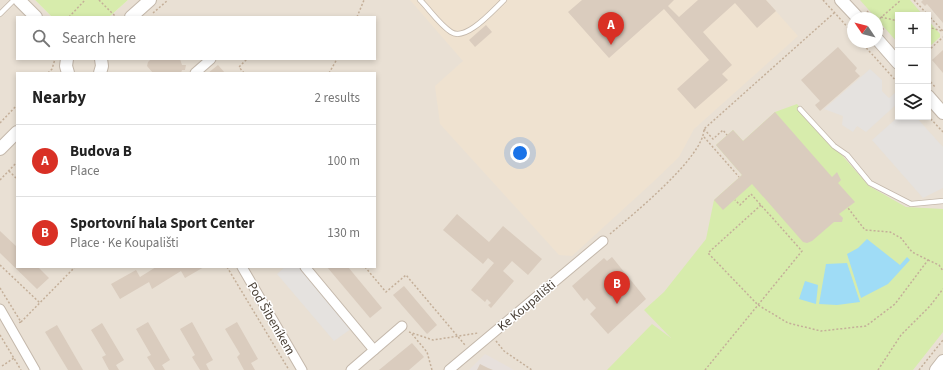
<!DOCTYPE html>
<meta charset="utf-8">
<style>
:root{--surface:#fff;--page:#f2f2f2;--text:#222;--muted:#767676;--line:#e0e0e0;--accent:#d93025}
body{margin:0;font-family:"Source Sans 3",sans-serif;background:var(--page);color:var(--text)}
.controls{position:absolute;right:12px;top:12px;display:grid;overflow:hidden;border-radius:0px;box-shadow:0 2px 6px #0003}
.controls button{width:36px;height:36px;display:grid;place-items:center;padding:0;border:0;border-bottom:1px solid var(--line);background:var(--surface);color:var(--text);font:20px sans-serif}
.compass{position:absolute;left:847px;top:12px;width:36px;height:36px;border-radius:50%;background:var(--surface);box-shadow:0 2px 6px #0003;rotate:305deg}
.you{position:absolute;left:520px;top:153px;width:14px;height:14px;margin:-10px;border:3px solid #fff;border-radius:50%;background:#1a73e8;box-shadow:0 0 0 6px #1a73e833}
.badge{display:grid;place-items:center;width:26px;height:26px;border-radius:50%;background:var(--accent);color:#fff;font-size:13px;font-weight:700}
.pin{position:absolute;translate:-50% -33px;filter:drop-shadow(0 1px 2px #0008)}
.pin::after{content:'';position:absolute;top:21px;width:14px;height:12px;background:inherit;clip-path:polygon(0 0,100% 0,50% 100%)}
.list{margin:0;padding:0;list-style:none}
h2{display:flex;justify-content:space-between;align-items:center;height:52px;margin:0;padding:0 16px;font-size:17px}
h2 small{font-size:13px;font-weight:400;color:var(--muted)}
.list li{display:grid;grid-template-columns:26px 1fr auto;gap:12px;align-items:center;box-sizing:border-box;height:72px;padding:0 16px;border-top:1px solid var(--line)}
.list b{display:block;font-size:15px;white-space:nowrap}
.list p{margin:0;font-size:13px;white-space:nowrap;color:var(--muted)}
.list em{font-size:13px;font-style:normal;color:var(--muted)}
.icon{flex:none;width:22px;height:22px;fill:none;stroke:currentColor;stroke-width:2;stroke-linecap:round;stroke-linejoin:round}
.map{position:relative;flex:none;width:943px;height:370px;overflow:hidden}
.search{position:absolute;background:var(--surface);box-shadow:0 2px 6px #0003;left:16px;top:16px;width:360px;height:44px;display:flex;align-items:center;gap:10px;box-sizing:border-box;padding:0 14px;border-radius:0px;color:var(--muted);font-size:15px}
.panel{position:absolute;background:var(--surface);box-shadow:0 2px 6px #0003;left:16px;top:72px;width:360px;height:196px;border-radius:0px}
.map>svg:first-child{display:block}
</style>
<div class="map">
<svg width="943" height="370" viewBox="0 0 943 370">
<rect width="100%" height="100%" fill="#f5efe7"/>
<path fill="#e9e0d4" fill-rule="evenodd" d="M0,0H35L52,17H17V59H375V17H109L128,0H943V370H0ZM898,15H928V117H898ZM853,18H877V42H853ZM17,73H375V267H17Z"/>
<polygon fill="#e7e0dc" points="485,354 514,370 469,370"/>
<polygon fill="#efe2d0" points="410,0 766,0 798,36 694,129 679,157 653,182 572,256 559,255 440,124 435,86 463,61"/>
<g fill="#d7ecac">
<polygon points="35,0 128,0 109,17 52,17"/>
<polygon points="860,0 910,0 923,15 898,15 898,43"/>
<polygon points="928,20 940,34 940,37 928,48"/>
<polygon points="797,104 869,186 906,207 943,209 943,332 913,370 607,370 652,324 671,338 644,310 664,292 706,239 714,200 742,175 716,145 733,130 743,141 775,112"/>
</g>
<g fill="#e5e2df">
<polygon points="870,69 882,80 882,91 889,98 896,92 898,94 898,103 866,132 857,126 853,132 842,125 843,116 824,109"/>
<polygon points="898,117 916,117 943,147 943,188 923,198 872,140"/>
<polygon points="285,267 305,267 355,326 334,341 277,274"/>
</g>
<g fill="#9fdcf6">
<polygon points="867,239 900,265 907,257 910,260 888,284 861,298 847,254 858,248"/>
<polygon points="847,263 860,302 837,305 819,304 826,264"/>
<polygon points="805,281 818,285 816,304 799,299"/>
</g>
<g fill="#daccbe">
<polygon points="582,0 674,0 668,6 679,17 698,0 766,0 776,11 757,28 735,3 703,32 732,65 722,74 728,80 695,109 677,89 709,60 664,9 609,58 568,12"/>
<polygon points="923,0 943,0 943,23 927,4 925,6 921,2"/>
<polygon points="486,25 492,32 475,47 469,40"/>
<polygon points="838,47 857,68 855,71 860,76 820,111 815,105 820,101 801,80"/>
<polygon points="943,50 943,73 932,60"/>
<polygon points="151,59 180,59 182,65 186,65 185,70 182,70 181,73 153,73 147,66 148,62"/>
<polygon points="218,65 225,73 208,73"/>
<polygon points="775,112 832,177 837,172 841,180 838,183 855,202 839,214 843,218 842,222 834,222 812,241 807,243 803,242 752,184 723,210 714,200 742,175 716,145 733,130 743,141"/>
<polygon points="457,214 489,242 503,226 542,259 528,275 512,261 503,271 514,281 491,308 488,305 491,303 487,299 485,302 471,290 494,263 488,258 483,264 443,230"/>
<polygon points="0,231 17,247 17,267 38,267 49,278 37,289 0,253"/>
<polygon points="612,257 646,299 608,334 590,314 596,308 587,298 584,301 572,286 604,258 607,261"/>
<polygon points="156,267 204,267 185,278 181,271 152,289 149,282 120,299 111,284 136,270 140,277"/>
<polygon points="327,267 348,267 382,308 370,318"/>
<polygon points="404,286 437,325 427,334 393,295"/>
<polygon points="148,322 170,360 162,365 165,370 155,370 147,357 151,355 136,329"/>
<polygon points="192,322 213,360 206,364 209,370 200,370 192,357 195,355 180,329"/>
<polygon points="237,322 258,359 251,363 255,370 244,370 237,357 240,354 225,329"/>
<polygon points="102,323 124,360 116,365 119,370 109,370 102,357 106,355 91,330"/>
<polygon points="57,325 83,370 68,370 45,332"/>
<polygon points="412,343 424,357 409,370 379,370"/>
<polygon points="480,364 488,368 493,370 477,370"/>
</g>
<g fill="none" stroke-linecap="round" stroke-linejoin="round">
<g stroke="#c4b8ab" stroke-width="6">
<g id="service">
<path d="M420,0C430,10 439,24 451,32C466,42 493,10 504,0"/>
<polyline points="0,14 14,0"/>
<polyline points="800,109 834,146 847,155 870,183 911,204 943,201"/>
</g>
</g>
<g stroke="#c4b8ab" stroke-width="11">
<g id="minor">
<polyline points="195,73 211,59"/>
<polyline points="242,267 302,370"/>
<polyline points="305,267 374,350"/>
<polyline points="0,309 35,370"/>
<polyline points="351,370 402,326"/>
<polyline points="449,370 603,241"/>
</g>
</g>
<g stroke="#c4b8ab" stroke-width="14">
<g id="tertiary">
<polyline points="19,0 36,17"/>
<polyline points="841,0 858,18"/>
<polyline points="131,17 150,0"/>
<polyline points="877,39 898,63"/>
<polyline points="67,59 66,66 68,73"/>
<polyline points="100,73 102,66 101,59"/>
<polyline points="928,96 943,113"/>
<polyline points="0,149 17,132"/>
<polyline points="936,370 943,361"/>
</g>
</g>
<g stroke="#c4af99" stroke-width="1.5" stroke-dasharray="2 2" stroke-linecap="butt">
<polyline points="99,0 116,17"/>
<polyline points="823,0 853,33"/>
<polyline points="914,0 943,31"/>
<polyline points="867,11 874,18"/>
<polyline points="153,13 168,0"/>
<polyline points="69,17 85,0"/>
<polyline points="357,17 364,0"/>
<polyline points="881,17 898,21"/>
<polyline points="877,21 901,0"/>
<polyline points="877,22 885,31"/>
<polyline points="928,27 942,31"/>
<polyline points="861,42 898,83"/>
<polyline points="928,51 943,37"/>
<polyline points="48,73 52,69 55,59"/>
<polyline points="244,73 239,67 247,59"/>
<polyline points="329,73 337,59"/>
<polyline points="928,79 936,88"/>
<polyline points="928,116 943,132"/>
<polyline points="0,123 17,105"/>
<polyline points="704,129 713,139 723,130 727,135"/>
<polyline points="704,137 739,177"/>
<polyline points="9,171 17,179"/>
<polyline points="0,180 17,162"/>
<polyline points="761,205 708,253 758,305 788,323 821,331 866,326 895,304 928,260 912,252 901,238 890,232 865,230 848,208"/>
<path d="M610,234C632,215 704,157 704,129L834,13"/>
<polyline points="928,260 939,265 943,271"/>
<polyline points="0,265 40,303"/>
<polyline points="227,267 289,370"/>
<polyline points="365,267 386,292 406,275 465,345"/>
<polyline points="0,288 21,322 18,323"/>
<polyline points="21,322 75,267"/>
<polyline points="409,332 433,340 478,333"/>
<polyline points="412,334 427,352 432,370"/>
<polyline points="0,335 21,370"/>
<polyline points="496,341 504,351 532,370"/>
<polyline points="2,366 14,358"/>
<polyline points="705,370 802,251 751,194 740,205 735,200"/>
<polyline points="878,370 901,335 930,306 943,289"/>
<polyline points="919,370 943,340"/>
</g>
<use href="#service" stroke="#fff" stroke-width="4.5"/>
<use href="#minor" stroke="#fff" stroke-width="9"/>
<use href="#tertiary" stroke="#fff" stroke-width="12"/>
</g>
<g text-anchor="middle" stroke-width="3" stroke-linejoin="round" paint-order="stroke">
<g font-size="13" fill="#483f35" stroke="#fff">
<text transform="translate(526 305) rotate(-40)" y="5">Ke Koupališti</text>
<text transform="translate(272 318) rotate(60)" y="5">Pod Šibeníkem</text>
</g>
</g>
</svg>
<div class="controls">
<button>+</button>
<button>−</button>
<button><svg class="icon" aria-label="layers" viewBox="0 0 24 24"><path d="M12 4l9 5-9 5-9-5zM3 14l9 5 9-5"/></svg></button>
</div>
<svg class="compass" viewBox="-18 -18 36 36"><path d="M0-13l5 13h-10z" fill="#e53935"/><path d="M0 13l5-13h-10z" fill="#767676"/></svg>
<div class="you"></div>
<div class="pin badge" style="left:611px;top:45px">A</div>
<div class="pin badge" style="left:617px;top:304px">B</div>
<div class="search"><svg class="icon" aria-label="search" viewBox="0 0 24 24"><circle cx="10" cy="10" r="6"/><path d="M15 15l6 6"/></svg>Search here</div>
<section class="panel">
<h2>Nearby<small>2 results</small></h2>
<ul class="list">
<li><span class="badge">A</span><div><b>Budova B</b><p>Place</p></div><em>100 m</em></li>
<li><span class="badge">B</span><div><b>Sportovní hala Sport Center</b><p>Place · Ke Koupališti</p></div><em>130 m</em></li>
</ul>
</section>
</div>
